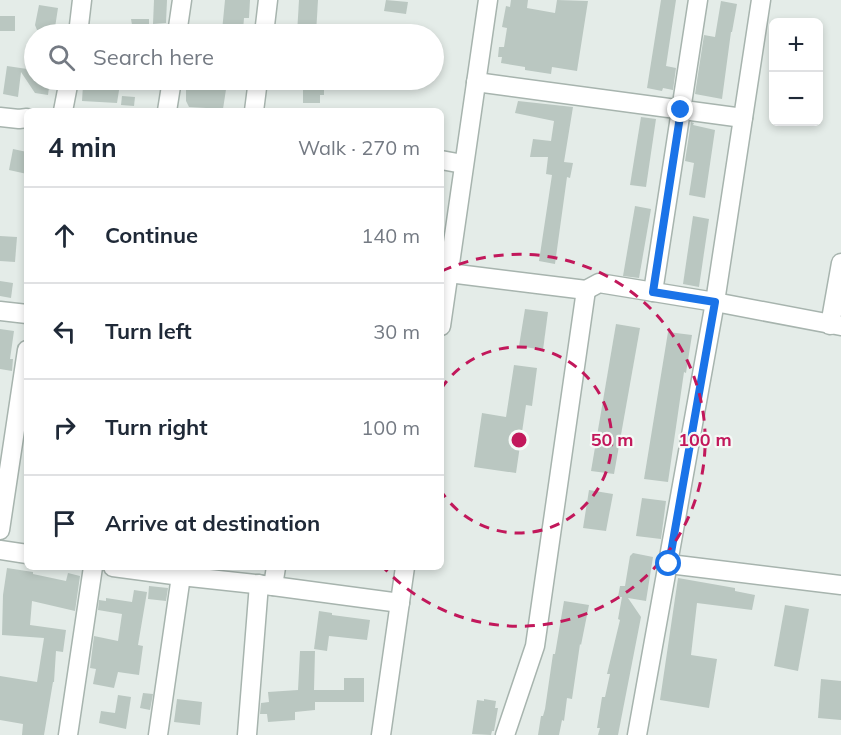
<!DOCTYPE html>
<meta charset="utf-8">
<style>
:root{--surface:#fff;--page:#f6f6f7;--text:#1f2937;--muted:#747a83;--line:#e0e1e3}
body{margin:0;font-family:Mulish,sans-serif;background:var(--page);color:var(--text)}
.controls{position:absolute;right:18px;top:18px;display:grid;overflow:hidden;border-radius:9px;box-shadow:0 3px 9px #0003}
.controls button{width:54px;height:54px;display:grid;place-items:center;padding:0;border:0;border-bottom:2px solid var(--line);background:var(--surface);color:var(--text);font:30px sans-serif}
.stop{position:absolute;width:18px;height:18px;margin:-14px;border:4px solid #1a73e8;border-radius:50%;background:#fff}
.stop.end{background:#1a73e8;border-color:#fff;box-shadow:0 2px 6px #0008}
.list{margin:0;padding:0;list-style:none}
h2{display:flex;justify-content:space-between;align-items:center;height:78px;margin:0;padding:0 24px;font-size:26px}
h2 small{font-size:20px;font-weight:400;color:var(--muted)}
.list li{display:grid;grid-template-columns:39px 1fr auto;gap:18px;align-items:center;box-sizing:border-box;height:96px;padding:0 24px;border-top:2px solid var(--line)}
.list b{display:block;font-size:22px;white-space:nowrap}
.list em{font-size:20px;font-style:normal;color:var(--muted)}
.icon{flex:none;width:33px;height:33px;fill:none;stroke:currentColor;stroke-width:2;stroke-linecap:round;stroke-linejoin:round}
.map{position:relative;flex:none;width:841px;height:735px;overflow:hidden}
.search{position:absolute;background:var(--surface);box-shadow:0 3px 9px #0003;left:24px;top:24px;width:420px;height:66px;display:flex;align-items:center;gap:15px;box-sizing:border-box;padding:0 21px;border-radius:33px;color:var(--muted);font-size:22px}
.panel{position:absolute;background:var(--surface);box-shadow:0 3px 9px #0003;left:24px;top:108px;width:420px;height:462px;border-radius:9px}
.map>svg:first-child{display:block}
</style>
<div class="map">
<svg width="841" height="735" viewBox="0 0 841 735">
<rect width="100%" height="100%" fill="#e4ece8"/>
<g fill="#bac7c1">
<polygon points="154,0 167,0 166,23 153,24"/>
<polygon points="225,0 250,0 249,18 244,18 243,31 222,31"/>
<polygon points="299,0 318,0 316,34 297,34"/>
<polygon points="386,0 408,2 406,14 384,11"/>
<polygon points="511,0 528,0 527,8 555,13 557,0 588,1 577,71 552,67 551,74 525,70 525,67 501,63 502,57 498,57 499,47 504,47 507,28 502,27 506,6 510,7"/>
<polygon points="661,0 676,0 666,66 676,68 673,90 663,88 662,91 647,88"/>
<polygon points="721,1 737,4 732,32 731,32 722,99 695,94 704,35 715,37"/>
<polygon points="39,5 58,8 54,34 43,34 44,30 37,30 35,25"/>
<rect x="0" y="16" width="15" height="15"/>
<polygon points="131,19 149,19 149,32 133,31"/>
<polygon points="7,66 34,70 34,80 50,80 48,95 35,93 21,72 18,97 3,94"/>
<polygon points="99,80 120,84 117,103 82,101 83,85 98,85"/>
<polygon points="186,80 225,80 227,83 223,109 189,107 186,101"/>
<polygon points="303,80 324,80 324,95 320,95 320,103 303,103"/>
<polygon points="122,96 135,97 134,106 121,105"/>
<polygon points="518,101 573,107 564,162 573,163 570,178 567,177 555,264 539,261 552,175 546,174 548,157 530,157 533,139 551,141 554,121 515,113"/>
<polygon points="641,117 656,119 646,187 630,185"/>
<polygon points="691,122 694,123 693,125 715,130 705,198 689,195 694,163 685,161"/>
<polygon points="13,149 27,152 27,174 9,170"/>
<polygon points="635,206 651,209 639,278 623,276"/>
<polygon points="693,216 709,219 699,287 683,284"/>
<polygon points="0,236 17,237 15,262 0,261"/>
<polygon points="0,281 13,283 11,298 0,296"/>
<polygon points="525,309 548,312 543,350 519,346"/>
<polygon points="616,324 640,328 614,474 591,471"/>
<polygon points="0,329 14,331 10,359 13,359 12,371 0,369"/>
<polygon points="668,332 692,335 686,373 684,372 668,482 644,479"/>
<polygon points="514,365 537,368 532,406 526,405 516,473 474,467 482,413 506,417"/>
<polygon points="589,490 613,494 606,531 583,528"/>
<polygon points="642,498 666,501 661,539 636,536"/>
<polygon points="633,553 653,557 646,601 628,598 641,617 618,735 598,735 600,728 597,728 602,697 605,697 610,674 607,674 620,620 618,619 622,597 618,597 620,586 625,586 630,556"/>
<polygon points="7,568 33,572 33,574 66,581 68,573 80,576 75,611 32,601 30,625 66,630 63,652 56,651 54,682 53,682 44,735 22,735 23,724 0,720 0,676 37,682 44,638 2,635 3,595"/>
<polygon points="678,578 735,588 735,591 755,595 752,610 697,603 691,655 717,659 709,708 660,700"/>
<polygon points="149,586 168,588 166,601 148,599"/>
<polygon points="134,590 147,592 138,645 143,646 139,675 118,672 114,688 93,684 96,669 90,668 94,636 118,641 122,614 98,610 99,600 106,601 106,598 132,602"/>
<polygon points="564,601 589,605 581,645 580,644 572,699 567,698 564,721 562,720 559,735 538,735 541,716 543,716 545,709 553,654 555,654"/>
<polygon points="785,605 809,609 798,671 774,666"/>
<polygon points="319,611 332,613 332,615 370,620 367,640 329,636 327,651 314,649"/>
<polygon points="300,651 315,651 314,690 344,690 344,678 364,678 364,702 315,702 315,710 295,712 295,720 268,722 267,714 260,714 261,703 269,702 268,692 298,690"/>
<polygon points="821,679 841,681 841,720 818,718"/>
<polygon points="143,693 153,694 150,710 140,708"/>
<polygon points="118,695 131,697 126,729 99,723 101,711 115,713"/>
<polygon points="177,699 202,702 200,725 174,722"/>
<polygon points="484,699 496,701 495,708 498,708 494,731 492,731 491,735 472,734 477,700 484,701"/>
</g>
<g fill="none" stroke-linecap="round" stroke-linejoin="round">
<g stroke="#a7b4ae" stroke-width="21">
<g id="minor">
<polyline points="78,34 82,0"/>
<polyline points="177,34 182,0"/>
<polyline points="264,34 268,0"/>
<polyline points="476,82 743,118"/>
<polyline points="63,111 69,80"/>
<polyline points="167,111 172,80"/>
<polyline points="254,111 258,80"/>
<polyline points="0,117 19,119 27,118"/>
<polyline points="441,160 463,164"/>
<polyline points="449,273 586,290 599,283 715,302 841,326"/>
<polyline points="653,292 698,0"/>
<polyline points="0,311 27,314"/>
<polyline points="830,325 841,263"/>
<polyline points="441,326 488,0"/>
<polyline points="0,530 27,350"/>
<polyline points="0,550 27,554"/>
<polyline points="669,564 841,585"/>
<polyline points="113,567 181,576 183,567"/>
<polyline points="273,586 276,567"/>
<polyline points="68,735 93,567"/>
<polyline points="158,735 181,576 273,586 400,603"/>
<polyline points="247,735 259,584"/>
<polyline points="381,735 405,567"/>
<polyline points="505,735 535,646 586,290"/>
<polyline points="637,735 715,302 761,0"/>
</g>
</g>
<use href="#minor" stroke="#fff" stroke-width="18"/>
</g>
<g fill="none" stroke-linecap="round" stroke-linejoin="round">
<polyline stroke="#1a73e8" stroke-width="8" points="669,564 715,302 653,292 681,110"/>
</g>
<g fill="none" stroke="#c2185b" stroke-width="3" stroke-dasharray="10 8">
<path d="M441 389A93 93 0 1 1 441 491"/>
<path d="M442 271A186 186 0 1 1 384 568"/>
</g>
<circle cx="519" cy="440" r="9" fill="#c2185b" stroke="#f5f9f6" stroke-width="3"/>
<g font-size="18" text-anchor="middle" font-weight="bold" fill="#c2185b" stroke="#f5f9f6" stroke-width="4.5" stroke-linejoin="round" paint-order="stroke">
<text x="612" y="446">50 m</text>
<text x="705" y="446">100 m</text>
</g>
</svg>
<div class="controls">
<button>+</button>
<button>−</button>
</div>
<div class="stop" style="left:669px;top:564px"></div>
<div class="stop end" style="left:681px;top:110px"></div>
<div class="search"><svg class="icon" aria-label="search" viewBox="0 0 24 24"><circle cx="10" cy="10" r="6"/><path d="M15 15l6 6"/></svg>Search here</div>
<section class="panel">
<h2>4 min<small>Walk · 270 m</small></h2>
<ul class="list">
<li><svg class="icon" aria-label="ahead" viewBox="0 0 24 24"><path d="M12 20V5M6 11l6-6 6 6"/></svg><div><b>Continue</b></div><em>140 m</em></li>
<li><svg class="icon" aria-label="left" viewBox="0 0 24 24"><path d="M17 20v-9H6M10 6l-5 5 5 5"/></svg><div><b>Turn left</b></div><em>30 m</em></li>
<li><svg class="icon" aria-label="right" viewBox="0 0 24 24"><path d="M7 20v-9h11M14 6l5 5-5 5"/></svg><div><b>Turn right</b></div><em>100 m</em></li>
<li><svg class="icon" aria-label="arrive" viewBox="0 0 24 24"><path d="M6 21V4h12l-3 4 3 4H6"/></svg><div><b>Arrive at destination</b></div></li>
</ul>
</section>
</div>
